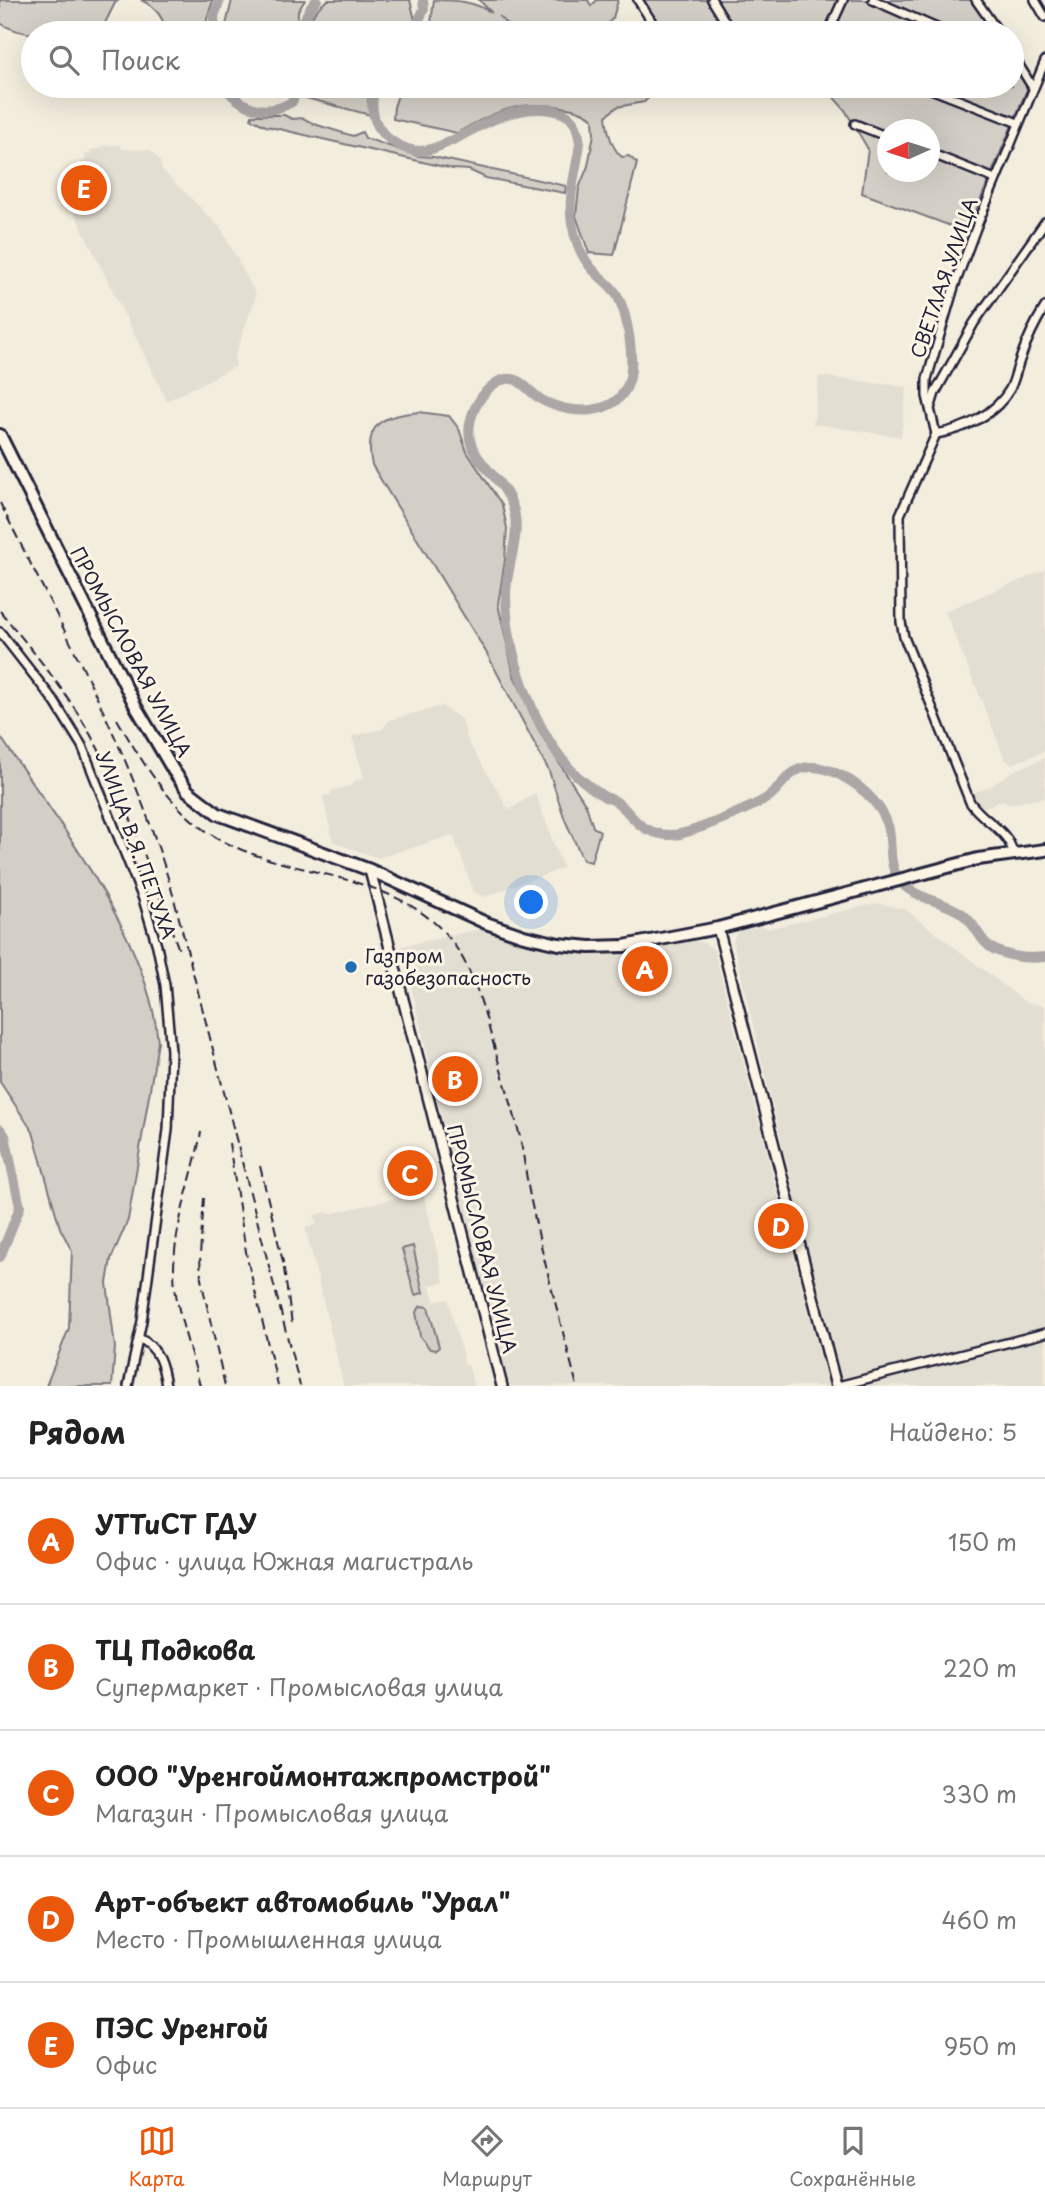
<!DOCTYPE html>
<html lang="ru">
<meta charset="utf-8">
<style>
:root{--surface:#fff;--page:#f2f2f2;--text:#222;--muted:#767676;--line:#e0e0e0;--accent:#ea580c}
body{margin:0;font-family:"Playpen Sans",sans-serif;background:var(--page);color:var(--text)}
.compass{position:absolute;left:877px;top:119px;width:63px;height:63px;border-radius:50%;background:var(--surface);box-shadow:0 7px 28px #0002;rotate:267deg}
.you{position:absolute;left:532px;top:903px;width:24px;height:24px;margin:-18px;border:5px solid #fff;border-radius:50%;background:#1a73e8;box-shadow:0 0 0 10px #1a73e833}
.badge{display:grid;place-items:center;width:46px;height:46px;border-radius:50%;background:var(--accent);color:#fff;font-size:23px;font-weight:700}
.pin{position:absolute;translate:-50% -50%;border:4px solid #fff;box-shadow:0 2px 7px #0006}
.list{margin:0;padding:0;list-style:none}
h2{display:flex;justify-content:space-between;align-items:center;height:91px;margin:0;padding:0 28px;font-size:30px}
h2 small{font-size:23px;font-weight:400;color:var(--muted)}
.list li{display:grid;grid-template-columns:46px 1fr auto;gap:21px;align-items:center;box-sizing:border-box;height:126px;padding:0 28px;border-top:2px solid var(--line)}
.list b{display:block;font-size:26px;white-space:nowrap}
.list p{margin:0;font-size:23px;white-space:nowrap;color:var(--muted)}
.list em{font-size:23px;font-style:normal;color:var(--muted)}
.icon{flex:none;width:38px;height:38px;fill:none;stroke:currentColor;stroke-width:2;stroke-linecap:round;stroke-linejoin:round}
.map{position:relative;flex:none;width:1045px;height:1386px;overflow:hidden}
.search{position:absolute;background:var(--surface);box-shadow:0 7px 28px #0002;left:21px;right:21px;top:21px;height:77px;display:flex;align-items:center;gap:18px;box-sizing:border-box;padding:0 24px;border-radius:38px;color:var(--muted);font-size:26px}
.sheet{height:721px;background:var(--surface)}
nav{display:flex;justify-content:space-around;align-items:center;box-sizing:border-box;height:98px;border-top:2px solid var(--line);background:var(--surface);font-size:19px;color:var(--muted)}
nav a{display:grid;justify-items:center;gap:4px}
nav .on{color:var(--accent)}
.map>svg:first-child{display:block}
</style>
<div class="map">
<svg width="1045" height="1386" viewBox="0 0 1045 1386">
<rect width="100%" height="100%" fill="#f3edde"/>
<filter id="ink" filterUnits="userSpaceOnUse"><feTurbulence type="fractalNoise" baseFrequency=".0143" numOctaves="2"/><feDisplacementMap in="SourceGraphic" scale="14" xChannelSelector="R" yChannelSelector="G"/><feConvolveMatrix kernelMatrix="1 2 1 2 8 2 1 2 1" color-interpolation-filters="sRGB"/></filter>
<g filter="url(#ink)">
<g fill="#e3ded2">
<polygon points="121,145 121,149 150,150 160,161 162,170 221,228 256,295 234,359 236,366 167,401 58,180 82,167 82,162 86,161 85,154 90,154 90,150 102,148 102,146"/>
<polygon points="819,376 907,387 901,437 813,424"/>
<polygon points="1045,570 1045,751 1012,764 1005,759 945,611"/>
<polygon points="442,706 462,720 468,741 509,810 535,793 563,868 484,897 474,892 453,835 378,858 333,842 323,796 331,794 330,791 353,785 353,782 364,778 352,736 383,729 389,720"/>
<polygon points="1045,758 1045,798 1007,804 1004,800 980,809 973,793 991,786 1011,772"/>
<polygon points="877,903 905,909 1025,1002 1045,1006 1045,1386 841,1386 733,942 737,932 762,926 768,929"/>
<polygon points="484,928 516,940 554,948 632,949 690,940 705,943 714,950 828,1386 510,1386 446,1136 402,946"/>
<polygon points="423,1192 444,1282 430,1285 434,1302 448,1299 465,1365 468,1365 474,1386 344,1386 305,1227 317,1224 314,1215 327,1212 329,1214"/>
</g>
<g fill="#d4cfc6" stroke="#7b7880" stroke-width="2" fill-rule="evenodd">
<path d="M0,0H119L115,3L100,33C69,33 27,41 0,23Z"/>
<path d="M141,0H213L207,19L206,33H166C164,17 156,7 141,0Z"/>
<polygon points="232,0 305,0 298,11 297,33 227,33 226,25"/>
<path d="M328,0H410L415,20L404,33H309C309,18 315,9 328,0Z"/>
<path d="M434,0C455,0 474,1 492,13L479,0H588L591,6L597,0H618L613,18L602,30L605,33H516L499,16L514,33H426L431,23Z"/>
<polygon points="633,0 971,0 993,33 653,33"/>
<path d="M1012,62L1028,87L967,232L862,193L868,149L845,110L824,86H1012ZM888,130H930V172H888Z"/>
<polygon points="305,86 372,86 368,100 370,115 302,97"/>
<path d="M401,86H662L644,102L617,107L606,116C607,129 611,148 622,157L629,156L637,163L614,255L589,253L576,216L579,188L588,166L594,134L593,119C584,111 574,109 562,107C519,100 493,112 457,133L393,119L394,107Z"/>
<polygon points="252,115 284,115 292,119 303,118 314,124 353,136 362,132 365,138 418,156 434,157 566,186 565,193 486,178 469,170 453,169 266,126 251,119"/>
<path d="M419,412L449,416L459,429L467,452L502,505L507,528L505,560L498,604L514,676L547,744L586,805L593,827L600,831L591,862L583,860L565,820L549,771L486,652L372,465C363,423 382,416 419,412Z"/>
<path d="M0,736C58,822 149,937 158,1042L128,1220L111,1259L107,1283L115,1347L112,1386H46L69,1328L72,1251L60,1228L33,1132L0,1082Z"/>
<polygon points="413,1246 423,1293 415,1295 402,1249"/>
<polygon points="421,1306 428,1307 439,1347 436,1350 430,1349 420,1336 416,1312"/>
</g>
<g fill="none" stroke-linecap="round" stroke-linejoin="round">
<g stroke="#aca7a6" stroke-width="10">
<polyline points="215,33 214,16 220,0"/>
<path d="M302,33C304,19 307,10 317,0"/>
<polyline points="413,33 424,9 423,0"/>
<path d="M224,86C242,109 266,117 292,102L299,86"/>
<path d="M375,86C371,101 371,119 382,132C390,142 406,151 420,151C432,151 444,144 455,139C485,123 517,104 552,110C573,114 577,123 580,143C577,168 567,197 572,223C575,241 583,261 597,274C604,281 612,286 617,295C628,315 635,359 629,381C618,418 569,415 542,400C533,395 521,380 513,379C496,376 482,394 475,408C451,460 508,470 515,516C519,542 506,568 506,595C506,653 534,733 576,775C584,782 595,791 605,797C611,799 613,799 618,803C630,812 636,826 651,831C660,835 670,836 680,834C698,830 751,808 767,798C779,790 786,774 800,769C814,764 829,769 842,776C863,787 888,810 890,836C891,850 890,866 898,878C911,899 943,900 961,913C976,923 979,942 995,950C1011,957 1028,959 1045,957"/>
<polyline points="0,1129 5,1136 20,1207 0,1257"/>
</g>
<g stroke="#22223b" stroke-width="12">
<g id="minor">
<polyline points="638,0 659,33"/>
<polyline points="712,0 732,33"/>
<polyline points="873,0 948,33"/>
<polyline points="976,0 999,33"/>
<polyline points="1035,0 1045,17"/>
<polyline points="828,33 843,0"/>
<polyline points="1012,54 1033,88"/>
<polyline points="923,86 1018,123"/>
<polyline points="855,124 888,137"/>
<polyline points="930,153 995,179"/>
<polyline points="931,406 935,393 974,323 1045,222"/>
<path d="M936,434C963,430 996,414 1010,389C1015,379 1017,367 1021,357C1027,340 1035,323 1045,307"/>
<polyline points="0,632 54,701 82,746 143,899 157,946 165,985 171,1051 168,1130 142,1321 128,1386"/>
<path d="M1013,853C1008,829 983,822 970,802L904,637L901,622L900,515L936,434L927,396V379L954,287L976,228L1045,61"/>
<path d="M139,1338C159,1348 163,1365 166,1386"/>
<polyline points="838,1386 1045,1333"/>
</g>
</g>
<g stroke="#22223b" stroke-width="14">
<g id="major">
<polyline points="370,870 502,1386"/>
<polyline points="718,928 836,1386"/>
</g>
</g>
<g stroke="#22223b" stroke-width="16">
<polyline id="highway" points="0,435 136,707 173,770 188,791 218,814 370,870 486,923 524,936 559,944 590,947 624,946 718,928 978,859 1045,850"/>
</g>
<use href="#minor" stroke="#fcf5e5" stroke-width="7"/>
<use href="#major" stroke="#fcf5e5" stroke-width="9"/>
<use href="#highway" stroke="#fcf5e5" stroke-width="10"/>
<g stroke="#22223b" stroke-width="2" stroke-dasharray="10 5" stroke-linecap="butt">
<path d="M0,503C64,631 134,757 173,895L300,1386"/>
<path d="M0,611C32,650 64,688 89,732C128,800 152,877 179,950"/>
<path d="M117,719C143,764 173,813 219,839C288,877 379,870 439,927C471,958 482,1004 494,1046C502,1075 512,1104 519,1133C524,1155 526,1178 531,1201C544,1263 561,1324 577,1386"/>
<polyline points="229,1143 247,1258 278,1386"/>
<polyline points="260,1166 283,1262 292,1324"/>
<polyline points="204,1198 200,1255 201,1279 225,1386"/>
<path d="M200,1386C191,1350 174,1307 174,1270C174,1224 193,1178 201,1132"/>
</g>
</g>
</g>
<circle fill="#1f6fb2" stroke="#fcf5e5" stroke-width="2.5" cx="351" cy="967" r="7"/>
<g text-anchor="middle" stroke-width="6" stroke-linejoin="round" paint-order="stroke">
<g font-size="19" fill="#22223b" stroke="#fcf5e5">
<text transform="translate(944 278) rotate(-71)" y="7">СВЕТЛАЯ УЛИЦА</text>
<text transform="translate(131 652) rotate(62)" y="7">ПРОМЫСЛОВАЯ УЛИЦА</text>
<text transform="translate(136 845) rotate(70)" y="7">УЛИЦА В.Я. ПЕТУХА</text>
<text transform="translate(482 1239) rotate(76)" y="7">ПРОМЫСЛОВАЯ УЛИЦА</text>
</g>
<g font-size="19" fill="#22223b" stroke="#fcf5e5" text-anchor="start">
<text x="365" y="963">Газпром<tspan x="365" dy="22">газобезопасность</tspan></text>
</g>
</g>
</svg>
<svg class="compass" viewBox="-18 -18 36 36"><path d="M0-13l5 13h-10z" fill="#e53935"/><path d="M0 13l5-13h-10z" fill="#767676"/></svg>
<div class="you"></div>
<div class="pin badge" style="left:645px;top:969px">A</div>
<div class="pin badge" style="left:455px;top:1079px">B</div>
<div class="pin badge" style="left:410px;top:1173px">C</div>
<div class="pin badge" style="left:781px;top:1226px">D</div>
<div class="pin badge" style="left:84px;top:188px">E</div>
<div class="search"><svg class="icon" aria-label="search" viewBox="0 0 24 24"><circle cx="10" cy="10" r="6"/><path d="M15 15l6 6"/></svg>Поиск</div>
</div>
<section class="sheet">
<h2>Рядом<small>Найдено: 5</small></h2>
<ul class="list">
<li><span class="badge">A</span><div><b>УТТиСТ ГДУ</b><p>Офис · улица Южная магистраль</p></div><em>150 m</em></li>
<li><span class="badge">B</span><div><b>ТЦ Подкова</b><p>Супермаркет · Промысловая улица</p></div><em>220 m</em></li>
<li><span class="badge">C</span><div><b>ООО &quot;Уренгоймонтажпромстрой&quot;</b><p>Магазин · Промысловая улица</p></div><em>330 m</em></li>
<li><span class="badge">D</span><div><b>Арт-объект автомобиль &quot;Урал&quot;</b><p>Место · Промышленная улица</p></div><em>460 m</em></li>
<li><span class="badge">E</span><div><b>ПЭС Уренгой</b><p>Офис</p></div><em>950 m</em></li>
</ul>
</section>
<nav>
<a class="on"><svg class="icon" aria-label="map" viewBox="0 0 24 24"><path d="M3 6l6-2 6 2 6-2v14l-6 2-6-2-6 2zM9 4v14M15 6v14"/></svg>Карта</a>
<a><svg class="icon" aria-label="directions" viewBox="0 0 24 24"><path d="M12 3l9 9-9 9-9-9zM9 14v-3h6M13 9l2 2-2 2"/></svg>Маршрут</a>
<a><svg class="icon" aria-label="saved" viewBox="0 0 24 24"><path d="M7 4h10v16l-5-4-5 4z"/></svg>Сохранённые</a>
</nav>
